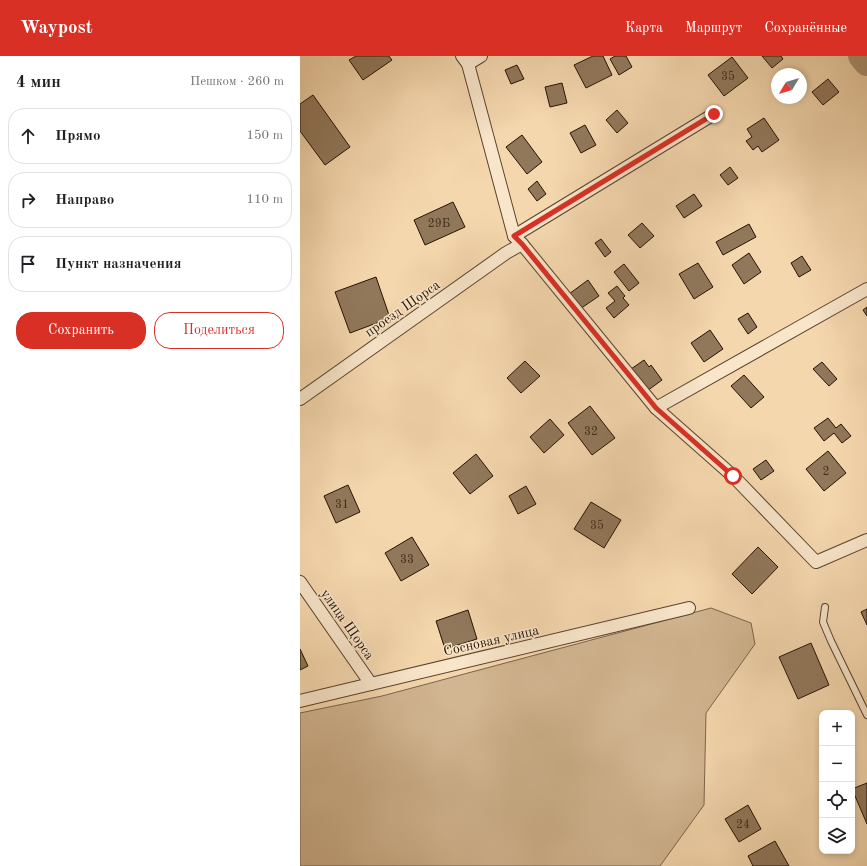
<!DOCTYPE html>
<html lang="ru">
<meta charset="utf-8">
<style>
:root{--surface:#fff;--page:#f2f2f2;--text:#202124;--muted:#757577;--line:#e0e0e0;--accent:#d93025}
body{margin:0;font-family:"Old Standard TT",serif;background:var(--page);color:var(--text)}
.controls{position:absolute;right:12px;bottom:12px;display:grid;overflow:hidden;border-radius:8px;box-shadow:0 2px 6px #0003}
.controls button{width:36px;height:36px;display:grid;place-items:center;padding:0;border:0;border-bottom:1px solid var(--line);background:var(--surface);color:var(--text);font:20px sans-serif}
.compass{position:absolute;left:471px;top:12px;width:36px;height:36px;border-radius:50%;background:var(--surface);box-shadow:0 2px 6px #0003;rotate:232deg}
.stop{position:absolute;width:12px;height:12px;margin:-9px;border:3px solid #d93025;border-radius:50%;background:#fff}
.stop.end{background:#d93025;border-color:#fff;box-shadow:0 1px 4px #0008}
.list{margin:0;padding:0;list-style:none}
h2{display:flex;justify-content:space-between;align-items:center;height:52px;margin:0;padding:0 16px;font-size:17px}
h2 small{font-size:13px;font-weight:400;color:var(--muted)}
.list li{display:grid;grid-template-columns:26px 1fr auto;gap:12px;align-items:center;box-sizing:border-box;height:56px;margin:0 8px 8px;padding:0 8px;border:1px solid var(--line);border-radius:16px}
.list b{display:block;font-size:15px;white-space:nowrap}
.list em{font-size:13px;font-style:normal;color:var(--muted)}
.actions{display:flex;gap:8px;padding:12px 16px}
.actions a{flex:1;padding:9px 0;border:1px solid var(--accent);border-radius:16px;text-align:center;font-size:14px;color:var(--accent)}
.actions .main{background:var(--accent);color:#fff}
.icon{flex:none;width:22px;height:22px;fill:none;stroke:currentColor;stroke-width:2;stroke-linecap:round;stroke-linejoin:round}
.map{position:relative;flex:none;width:567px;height:810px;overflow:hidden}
header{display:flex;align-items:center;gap:24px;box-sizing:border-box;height:56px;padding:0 20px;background:var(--accent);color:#fff}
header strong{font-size:19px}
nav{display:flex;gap:22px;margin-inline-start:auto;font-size:14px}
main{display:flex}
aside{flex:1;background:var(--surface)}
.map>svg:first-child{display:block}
</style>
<header>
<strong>Waypost</strong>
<nav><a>Карта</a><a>Маршрут</a><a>Сохранённые</a></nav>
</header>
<main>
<aside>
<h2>4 мин<small>Пешком · 260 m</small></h2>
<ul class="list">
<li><svg class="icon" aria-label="ahead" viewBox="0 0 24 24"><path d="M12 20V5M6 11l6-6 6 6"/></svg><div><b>Прямо</b></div><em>150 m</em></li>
<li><svg class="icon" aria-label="right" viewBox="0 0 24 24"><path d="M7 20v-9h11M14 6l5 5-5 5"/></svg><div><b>Направо</b></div><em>110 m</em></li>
<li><svg class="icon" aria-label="arrive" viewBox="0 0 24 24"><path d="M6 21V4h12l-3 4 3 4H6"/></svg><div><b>Пункт назначения</b></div></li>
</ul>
<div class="actions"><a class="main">Сохранить</a><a>Поделиться</a></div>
</aside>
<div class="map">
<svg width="567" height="810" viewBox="0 0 567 810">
<rect width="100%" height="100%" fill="#f5d7ae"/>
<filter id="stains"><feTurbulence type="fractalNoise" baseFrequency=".005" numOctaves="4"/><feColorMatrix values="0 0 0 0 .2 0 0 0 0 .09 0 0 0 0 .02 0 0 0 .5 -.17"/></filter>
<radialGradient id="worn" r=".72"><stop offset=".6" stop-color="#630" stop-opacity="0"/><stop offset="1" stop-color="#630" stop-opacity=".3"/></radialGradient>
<polygon fill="#d2b691" stroke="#7c644a" points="411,552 451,567 455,588 406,657 404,749 360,810 0,810 0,657 82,640"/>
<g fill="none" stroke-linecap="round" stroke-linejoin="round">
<polyline stroke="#ae9474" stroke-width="26" points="561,0 567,7"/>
</g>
<g fill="#91785b" stroke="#251202">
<polygon points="56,0 89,0 92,4 63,24 49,4"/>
<polygon points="293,0 303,0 312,19 286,32 274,9"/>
<polygon points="315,0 326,0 332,11 319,19 310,3"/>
<polygon points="462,0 481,0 483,3 472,12"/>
<polygon points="432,1 448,22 424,40 408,19"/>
<polygon points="217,9 224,23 211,28 205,14"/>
<polygon points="528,23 539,36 523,49 512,36"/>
<polygon points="262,27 267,47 250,51 245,31"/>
<polygon points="13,39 50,91 25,109 0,75 0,48"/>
<polygon points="317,54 328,67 317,77 306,64"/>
<polygon points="464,62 479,84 462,96 458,90 453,94 446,85 452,81 447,73"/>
<polygon points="285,69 296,89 281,97 270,77"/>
<polygon points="222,79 242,106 227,118 206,91"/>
<polygon points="430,111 438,122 428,129 420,119"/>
<polygon points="237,125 246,138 237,145 228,133"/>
<polygon points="394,138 402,150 384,162 376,150"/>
<polygon points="153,146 165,171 125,189 114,164"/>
<polygon points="342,167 354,180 340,192 328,179"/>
<polygon points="449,168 456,181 423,199 416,186"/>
<polygon points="301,183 311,196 305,201 295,187"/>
<polygon points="449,197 461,216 444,228 432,209"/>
<polygon points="502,200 511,214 499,221 491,207"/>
<polygon points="398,207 413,231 394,243 379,218"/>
<polygon points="324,208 339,227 329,235 314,216"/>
<polygon points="76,221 90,262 50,277 35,236"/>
<polygon points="288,224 299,240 280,253 269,238"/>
<polygon points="317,230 325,240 323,242 329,249 314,262 306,252 315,245 308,237"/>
<polygon points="567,251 567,260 563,254"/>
<polygon points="448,257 457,271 448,278 438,263"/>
<polygon points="410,274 423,293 404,306 391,287"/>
<polygon points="344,304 349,311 351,309 362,324 347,335 331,313"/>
<polygon points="225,305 240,320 221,337 207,322"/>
<polygon points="522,306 537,323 529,330 513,313"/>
<polygon points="444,319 464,341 451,352 431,330"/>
<polygon points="290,350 315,382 292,399 268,367"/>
<polygon points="528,362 536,372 541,368 551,380 542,387 534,377 524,385 514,372"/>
<polygon points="250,363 264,379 244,397 230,381"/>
<polygon points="528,395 546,417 524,435 506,413"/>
<polygon points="176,398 193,420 170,438 153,417"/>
<polygon points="466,404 474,415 461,424 453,413"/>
<polygon points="48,429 60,456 36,467 24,440"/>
<polygon points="226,430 236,448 218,458 209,440"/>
<polygon points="291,446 321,464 304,492 274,473"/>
<polygon points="112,481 129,509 101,525 85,497"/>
<polygon points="458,491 478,511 452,538 432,518"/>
<polygon points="567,553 567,569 561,556"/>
<polygon points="168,554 177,583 145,593 136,565"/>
<polygon points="511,587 529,629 498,643 479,601"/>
<polygon points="0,593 8,610 0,614"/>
<polygon points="567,727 567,768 552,733"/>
<polygon points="448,749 461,773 439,786 425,763"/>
<polygon points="475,785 489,810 453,810 448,800"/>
</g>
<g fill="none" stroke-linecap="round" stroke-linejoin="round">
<g stroke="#59432d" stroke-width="8">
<polyline id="service" points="525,551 523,566 531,585 567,659"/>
</g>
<g stroke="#59432d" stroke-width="14">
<g id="minor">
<polyline points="162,0 168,8 214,180 222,188 356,352 433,420 516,506 567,484"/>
<polyline points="168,8 181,0"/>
<polyline points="214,180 414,58"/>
<polyline points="0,343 206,197 222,188"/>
<polyline points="356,352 567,233"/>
<polyline points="0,526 71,628"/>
<polyline points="0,645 389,552"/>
</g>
</g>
<use href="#service" stroke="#f8e5ca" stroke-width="6"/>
<use href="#minor" stroke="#f8e5ca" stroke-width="12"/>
</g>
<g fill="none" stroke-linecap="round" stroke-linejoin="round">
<polyline stroke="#d93025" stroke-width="5" points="414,58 214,180 222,188 356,352 433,420"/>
</g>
<g text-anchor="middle" stroke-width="3" stroke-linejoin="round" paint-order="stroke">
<g font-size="12" fill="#402c18">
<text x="428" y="24">35</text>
<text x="139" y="171">29Б</text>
<text x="291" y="379">32</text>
<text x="526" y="419">2</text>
<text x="42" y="452">31</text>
<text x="297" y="473">35</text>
<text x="107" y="507">33</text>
<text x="443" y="772">24</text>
</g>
<g font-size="14" fill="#251202" stroke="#f8e5ca">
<text transform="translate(102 252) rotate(-35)" y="5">проезд Щорса</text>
<text transform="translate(48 568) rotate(55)" y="5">улица Щорса</text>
<text transform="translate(191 584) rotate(-13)" y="5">Сосновая улица</text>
</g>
</g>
<rect width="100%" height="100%" filter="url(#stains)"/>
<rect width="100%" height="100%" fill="url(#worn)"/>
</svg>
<div class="controls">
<button>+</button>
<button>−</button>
<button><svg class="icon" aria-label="locate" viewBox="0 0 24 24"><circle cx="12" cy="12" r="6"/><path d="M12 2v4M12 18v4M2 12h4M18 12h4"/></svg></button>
<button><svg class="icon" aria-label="layers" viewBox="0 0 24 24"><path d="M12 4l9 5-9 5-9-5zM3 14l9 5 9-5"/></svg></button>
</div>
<svg class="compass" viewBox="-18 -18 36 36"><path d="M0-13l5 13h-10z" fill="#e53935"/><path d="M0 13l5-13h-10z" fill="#757577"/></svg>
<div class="stop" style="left:433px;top:420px"></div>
<div class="stop end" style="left:414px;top:58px"></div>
</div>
</main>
